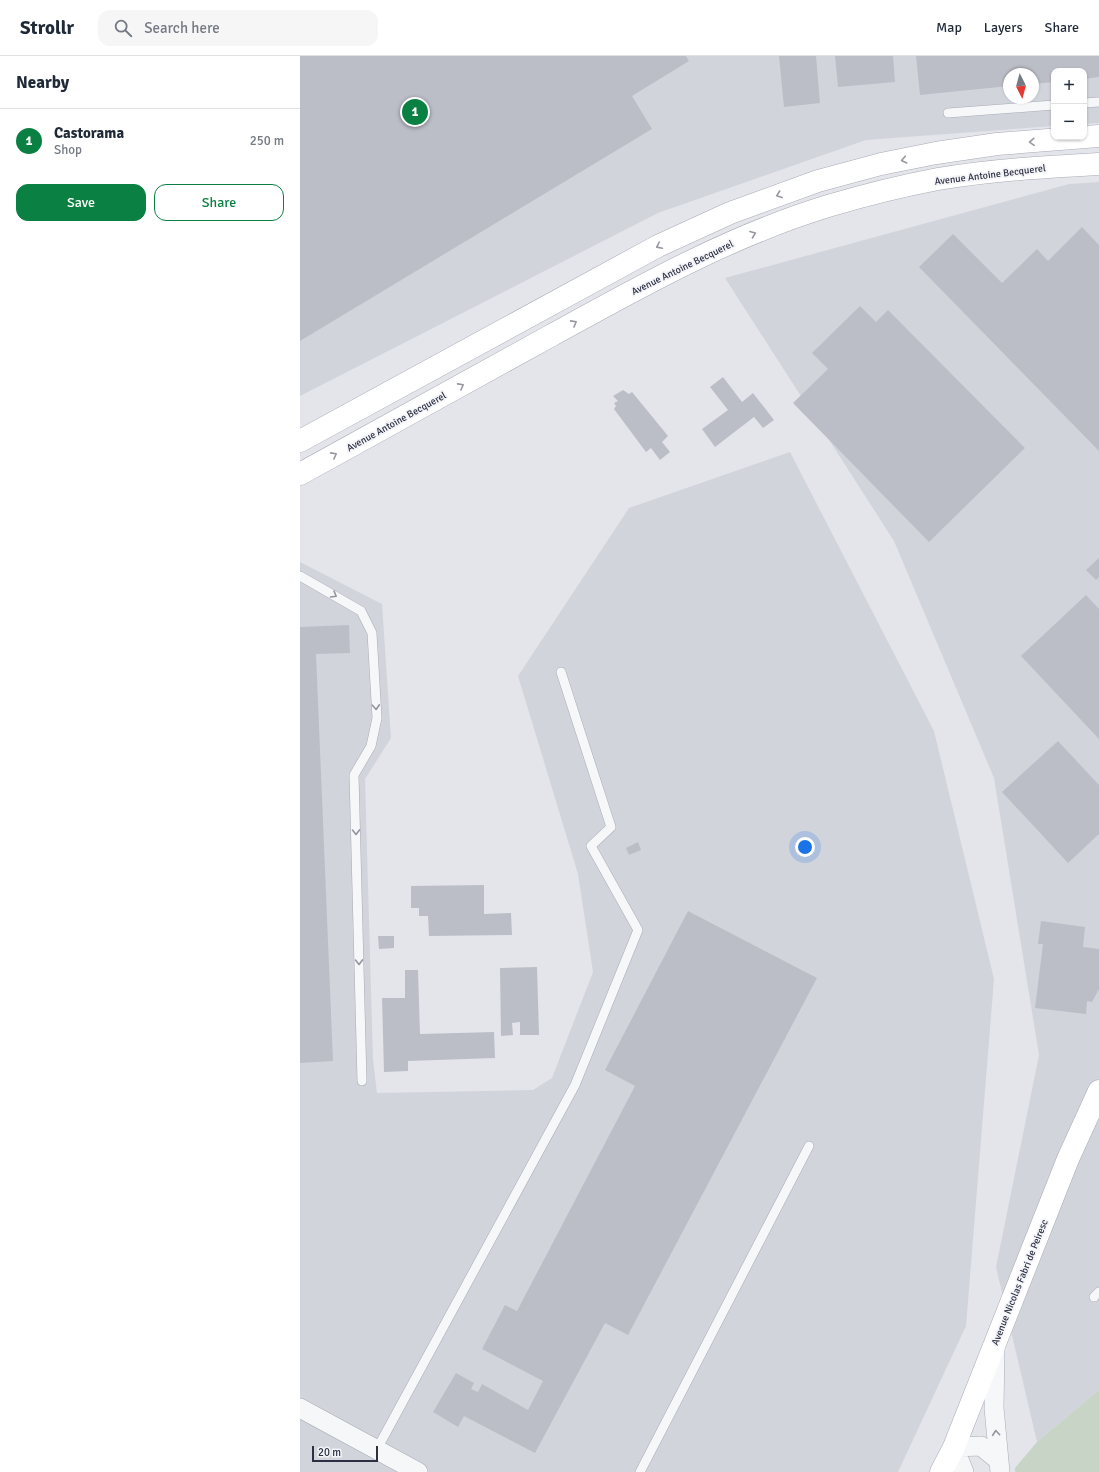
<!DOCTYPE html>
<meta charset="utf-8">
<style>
:root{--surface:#fff;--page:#f6f6f7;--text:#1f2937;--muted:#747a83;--line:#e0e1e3;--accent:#0b8043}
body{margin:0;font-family:Signika,sans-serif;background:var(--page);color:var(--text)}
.controls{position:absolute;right:12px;top:12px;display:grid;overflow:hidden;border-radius:8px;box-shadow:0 1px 3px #0004}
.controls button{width:36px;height:36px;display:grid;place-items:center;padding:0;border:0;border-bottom:1px solid var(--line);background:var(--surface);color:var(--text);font:20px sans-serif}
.compass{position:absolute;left:703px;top:12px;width:36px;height:36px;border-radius:50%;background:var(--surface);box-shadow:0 1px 3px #0004;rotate:174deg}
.scale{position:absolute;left:12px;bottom:10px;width:66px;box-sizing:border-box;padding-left:4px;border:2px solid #2d3042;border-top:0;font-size:11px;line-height:14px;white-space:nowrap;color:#2d3042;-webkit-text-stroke:3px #f4f5f8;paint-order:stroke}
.you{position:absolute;left:505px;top:791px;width:14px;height:14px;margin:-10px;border:3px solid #fff;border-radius:50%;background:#1a73e8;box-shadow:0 0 0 6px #1a73e833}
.badge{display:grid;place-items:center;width:26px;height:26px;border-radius:50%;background:var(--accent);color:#fff;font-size:13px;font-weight:700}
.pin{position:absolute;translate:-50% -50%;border:2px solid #fff;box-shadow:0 1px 4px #0006}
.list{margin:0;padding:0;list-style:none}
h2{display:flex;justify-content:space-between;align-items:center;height:52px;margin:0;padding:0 16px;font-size:17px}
h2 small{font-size:13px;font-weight:400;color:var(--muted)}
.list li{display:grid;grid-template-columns:26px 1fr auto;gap:12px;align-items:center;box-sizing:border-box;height:64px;padding:0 16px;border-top:1px solid var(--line)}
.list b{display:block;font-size:15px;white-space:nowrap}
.list p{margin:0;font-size:13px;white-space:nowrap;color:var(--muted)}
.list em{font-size:13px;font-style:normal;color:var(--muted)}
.actions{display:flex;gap:8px;padding:12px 16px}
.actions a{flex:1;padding:9px 0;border:1px solid var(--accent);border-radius:12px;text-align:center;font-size:14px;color:var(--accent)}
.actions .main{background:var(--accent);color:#fff}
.icon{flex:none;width:22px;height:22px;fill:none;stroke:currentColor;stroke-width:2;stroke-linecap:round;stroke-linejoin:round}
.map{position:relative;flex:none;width:799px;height:1416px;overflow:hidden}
header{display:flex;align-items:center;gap:24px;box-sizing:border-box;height:56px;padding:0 20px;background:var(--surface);border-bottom:1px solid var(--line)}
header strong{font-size:19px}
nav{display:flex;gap:22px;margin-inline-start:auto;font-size:14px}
.search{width:280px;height:36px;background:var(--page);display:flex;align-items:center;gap:10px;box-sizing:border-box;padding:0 14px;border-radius:12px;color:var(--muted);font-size:15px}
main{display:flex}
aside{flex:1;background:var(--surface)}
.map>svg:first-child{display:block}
</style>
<header>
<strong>Strollr</strong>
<div class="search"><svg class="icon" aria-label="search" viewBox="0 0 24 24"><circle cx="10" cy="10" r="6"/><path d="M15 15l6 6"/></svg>Search here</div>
<nav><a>Map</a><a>Layers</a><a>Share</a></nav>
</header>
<main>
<aside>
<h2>Nearby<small></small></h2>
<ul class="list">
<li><span class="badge">1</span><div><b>Castorama</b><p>Shop</p></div><em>250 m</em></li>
</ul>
<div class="actions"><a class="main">Save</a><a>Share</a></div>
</aside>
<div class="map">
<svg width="799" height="1416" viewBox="0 0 799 1416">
<rect width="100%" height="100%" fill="#e4e5eb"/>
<g fill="#d2d4dc" fill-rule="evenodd">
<path d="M0,0H799V67L784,68V15H754V70L566,84L358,157L0,340ZM709,18H733V42H709Z"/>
<polygon points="799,126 799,1334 737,1386 696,1211 739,999 694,722 594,485 425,222 769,128"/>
<polygon points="490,396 634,675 694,923 666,1270 598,1416 0,1416 0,506 82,548 91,682 65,723 73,1004 77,1037 233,1034 252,1022 293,916 278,818 218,620 329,452"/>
</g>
<polygon fill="#c7d4c6" points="799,1334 799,1416 715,1416 715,1412 737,1386"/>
<g fill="#bcbec7">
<polygon points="0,0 386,0 389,5 332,40 352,73 0,285"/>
<polygon points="479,0 516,0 520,47 484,51"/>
<polygon points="535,0 593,0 595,26 538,31"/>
<polygon points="616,0 799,0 799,21 784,23 784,15 754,15 754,26 733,28 733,18 709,18 709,30 620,39"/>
<polygon points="782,171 799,189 799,395 619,211 653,178 702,227 737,193 748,205"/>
<polygon points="560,250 576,266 588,254 725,392 629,486 493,347 528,313 512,297"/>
<polygon points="423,321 442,346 453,337 474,364 463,372 454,361 415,391 402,373 428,354 410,331"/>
<polygon points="323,334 329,338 332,336 368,380 362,386 370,396 360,404 351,392 346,396 314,353 316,350 314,347 318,345 313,340"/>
<polygon points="799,502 799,521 796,524 786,514"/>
<polygon points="786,539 799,553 799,683 721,600"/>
<polygon points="49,569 50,597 16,598 33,1005 0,1007 0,571"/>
<polygon points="758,685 799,729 799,778 768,807 702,736"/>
<polygon points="338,786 341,794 329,799 326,792"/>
<polygon points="184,829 184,858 211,857 212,879 129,880 128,860 119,860 119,852 111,852 111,830"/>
<polygon points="388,855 517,922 328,1279 305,1267 235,1397 164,1360 158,1371 133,1356 156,1317 174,1327 171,1333 178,1336 182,1328 228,1354 243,1325 182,1293 205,1249 217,1255 335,1030 305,1014"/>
<polygon points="741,865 785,871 783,891 799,893 799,933 792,946 787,945 786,958 735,952 743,888 738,888"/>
<polygon points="78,880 94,880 94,892 79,893"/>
<polygon points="237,911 239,979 220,979 220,966 212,967 213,979 201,980 200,912"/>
<polygon points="105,914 118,914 120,978 194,976 195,1002 108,1005 108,1015 84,1016 82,942 105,942"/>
</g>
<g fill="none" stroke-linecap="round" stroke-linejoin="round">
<g stroke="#a9abb5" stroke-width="10">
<g id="lane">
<polyline points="784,47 799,46"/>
<polyline points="648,57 754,49"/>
<polyline points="0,520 61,555 72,577 77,662 71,690 54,719 62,1025"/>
<polyline points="794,1241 799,1236"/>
<polyline points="77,1393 275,1029 338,874 291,790 311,771 261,616"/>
<polyline points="340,1416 509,1090"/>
</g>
</g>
<g stroke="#a9abb5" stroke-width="20">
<g id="street">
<polyline points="695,1294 694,1352 700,1416"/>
<polyline points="0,1352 118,1416"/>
<polyline points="664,1416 654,1391 681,1390 698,1404"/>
</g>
</g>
<g stroke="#a9abb5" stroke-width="23">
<g id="secondary">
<polyline points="0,385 358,190 430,157 518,125 581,108 636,97 697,88 799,80"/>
<path d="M0,418C84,372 168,326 252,279C341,230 430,180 528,150C565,139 601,130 638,123C692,114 745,111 799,108"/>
<polyline points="641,1416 654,1391 768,1103 799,1035"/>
</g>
</g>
<use href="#lane" stroke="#f6f7f9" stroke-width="9"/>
<use href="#street" stroke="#f6f7f9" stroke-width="19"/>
<use href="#secondary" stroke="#fff" stroke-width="22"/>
</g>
<defs><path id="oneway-chevron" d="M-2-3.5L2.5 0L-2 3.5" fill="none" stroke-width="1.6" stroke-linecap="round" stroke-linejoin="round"/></defs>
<g stroke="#9698a0">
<use href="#oneway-chevron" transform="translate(732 86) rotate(176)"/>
<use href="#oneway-chevron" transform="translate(604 104) rotate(168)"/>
<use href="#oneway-chevron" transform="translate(479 139) rotate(160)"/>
<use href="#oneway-chevron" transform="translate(453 178) rotate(-21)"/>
<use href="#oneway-chevron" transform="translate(359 190) rotate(154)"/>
<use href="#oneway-chevron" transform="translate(274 267) rotate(-29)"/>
<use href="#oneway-chevron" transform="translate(161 330) rotate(-29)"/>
<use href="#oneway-chevron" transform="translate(34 399) rotate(-29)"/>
</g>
<g stroke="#92949e">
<use href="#oneway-chevron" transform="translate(34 539) rotate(30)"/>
<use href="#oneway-chevron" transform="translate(76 651) rotate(87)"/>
<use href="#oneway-chevron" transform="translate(56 776) rotate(89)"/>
<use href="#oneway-chevron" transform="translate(59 906) rotate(89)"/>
<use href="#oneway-chevron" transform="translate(696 1377) rotate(-95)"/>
</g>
<g text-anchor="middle" stroke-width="3.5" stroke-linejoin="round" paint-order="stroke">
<g font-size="10" fill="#2d3042" stroke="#f4f5f8">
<text transform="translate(690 118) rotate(-7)" y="4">Avenue Antoine Becquerel</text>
<text transform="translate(382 211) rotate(-26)" y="4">Avenue Antoine Becquerel</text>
<text transform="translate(96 365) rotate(-29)" y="4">Avenue Antoine Becquerel</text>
<text transform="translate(719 1226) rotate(-68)" y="4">Avenue Nicolas Fabri de Peiresc</text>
</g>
</g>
</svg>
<div class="controls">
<button>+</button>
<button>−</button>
</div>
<svg class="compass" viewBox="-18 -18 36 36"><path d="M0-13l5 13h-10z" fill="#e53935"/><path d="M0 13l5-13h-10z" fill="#747a83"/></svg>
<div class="scale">20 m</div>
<div class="you"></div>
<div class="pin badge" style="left:115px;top:56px">1</div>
</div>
</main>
